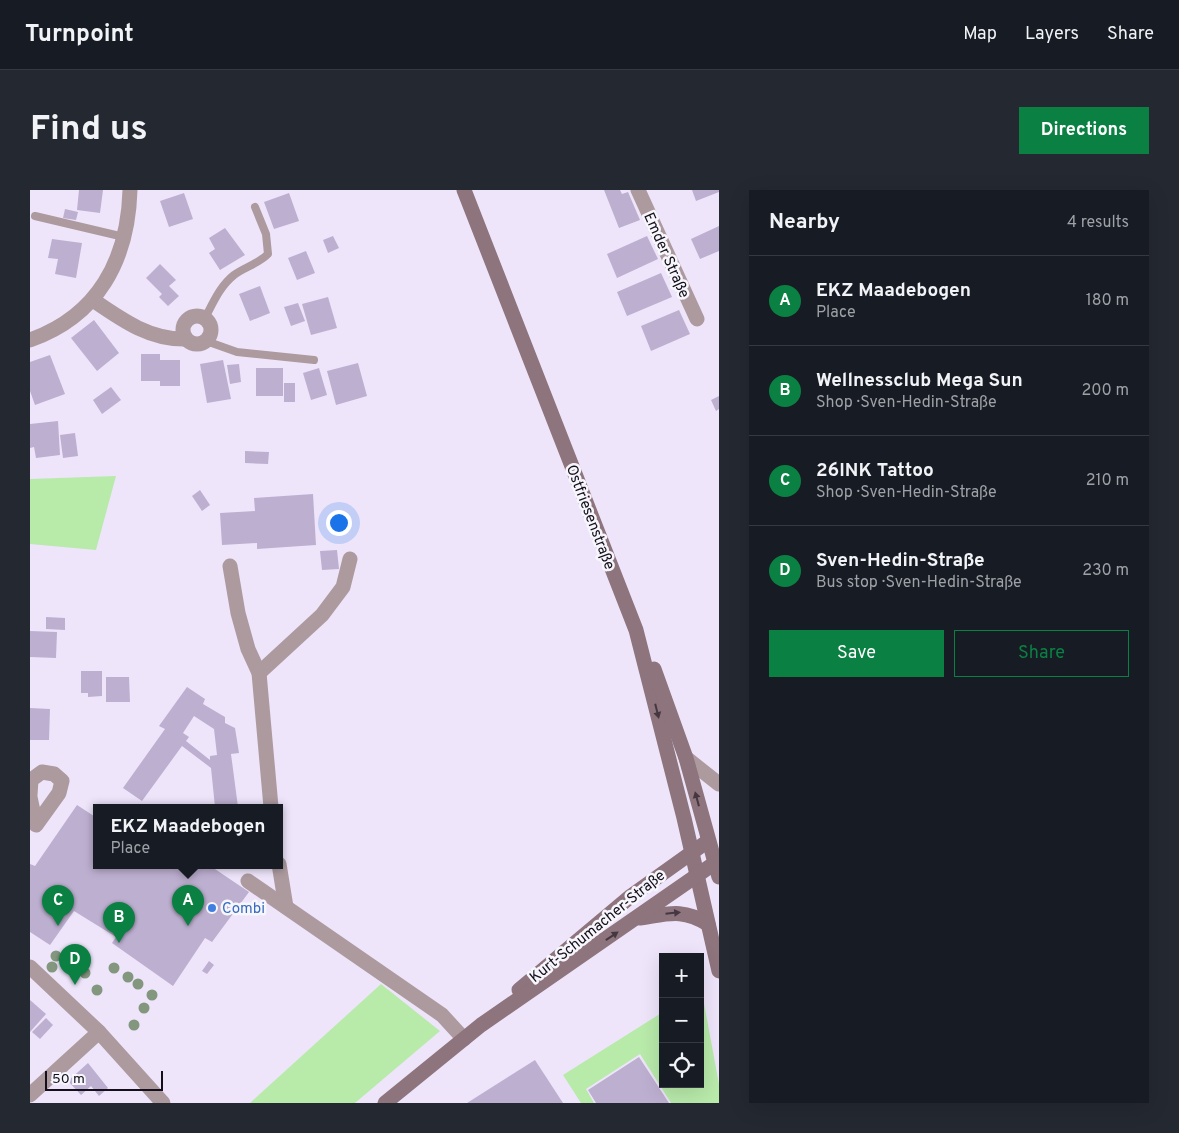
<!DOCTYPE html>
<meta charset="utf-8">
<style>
:root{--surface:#171b24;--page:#242831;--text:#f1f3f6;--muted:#9ea1a6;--line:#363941;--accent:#0b8043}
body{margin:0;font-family:Overpass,sans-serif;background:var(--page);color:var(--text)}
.controls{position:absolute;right:15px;bottom:15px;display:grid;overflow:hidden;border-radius:0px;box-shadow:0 5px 20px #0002}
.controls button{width:45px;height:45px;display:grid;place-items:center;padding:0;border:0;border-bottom:1px solid var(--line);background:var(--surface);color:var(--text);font:25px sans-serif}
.scale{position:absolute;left:15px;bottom:12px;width:118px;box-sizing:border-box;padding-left:5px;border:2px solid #140f1a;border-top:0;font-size:14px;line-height:18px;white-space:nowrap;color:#140f1a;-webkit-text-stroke:4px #f8f6fd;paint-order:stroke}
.you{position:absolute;left:308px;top:332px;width:18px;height:18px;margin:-12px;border:4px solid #fff;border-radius:50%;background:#1a73e8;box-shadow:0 0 0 8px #1a73e833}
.badge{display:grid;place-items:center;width:32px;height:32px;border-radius:50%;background:var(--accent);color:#fff;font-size:16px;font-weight:700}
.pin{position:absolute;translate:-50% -41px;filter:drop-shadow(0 1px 2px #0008)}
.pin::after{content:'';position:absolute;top:26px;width:18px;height:15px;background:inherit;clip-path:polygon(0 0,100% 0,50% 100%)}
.popup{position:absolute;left:63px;top:614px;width:190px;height:65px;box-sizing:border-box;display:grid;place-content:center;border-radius:0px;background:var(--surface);filter:drop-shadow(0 1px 4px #0005);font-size:16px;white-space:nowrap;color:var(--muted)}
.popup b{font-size:19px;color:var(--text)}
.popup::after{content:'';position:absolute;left:50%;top:100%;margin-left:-10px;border:10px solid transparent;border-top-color:var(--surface)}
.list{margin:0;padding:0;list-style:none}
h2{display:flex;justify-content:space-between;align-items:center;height:65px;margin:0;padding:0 20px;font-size:21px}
h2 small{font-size:16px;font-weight:400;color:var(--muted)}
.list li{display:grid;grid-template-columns:32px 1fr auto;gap:15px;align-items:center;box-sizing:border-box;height:90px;padding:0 20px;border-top:1px solid var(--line)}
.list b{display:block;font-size:19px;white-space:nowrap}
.list p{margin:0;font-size:16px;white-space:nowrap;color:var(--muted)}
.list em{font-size:16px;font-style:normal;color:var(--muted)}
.actions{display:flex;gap:10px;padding:15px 20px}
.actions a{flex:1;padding:11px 0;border:1px solid var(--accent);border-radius:0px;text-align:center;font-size:18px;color:var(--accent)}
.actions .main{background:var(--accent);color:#fff}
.icon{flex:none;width:28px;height:28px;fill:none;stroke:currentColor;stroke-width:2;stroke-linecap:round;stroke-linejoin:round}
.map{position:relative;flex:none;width:689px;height:913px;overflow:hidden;border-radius:0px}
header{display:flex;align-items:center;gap:30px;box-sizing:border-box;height:70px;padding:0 25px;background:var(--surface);border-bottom:1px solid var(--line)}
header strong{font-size:24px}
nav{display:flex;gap:28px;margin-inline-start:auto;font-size:18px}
.intro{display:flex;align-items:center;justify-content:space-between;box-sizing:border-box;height:120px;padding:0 30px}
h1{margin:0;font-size:35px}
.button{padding:12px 22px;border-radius:0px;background:var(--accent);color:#fff;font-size:18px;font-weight:700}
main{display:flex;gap:30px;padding:0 30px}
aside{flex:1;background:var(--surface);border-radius:0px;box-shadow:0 5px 20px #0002}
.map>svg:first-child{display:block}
</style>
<header>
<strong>Turnpoint</strong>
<nav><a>Map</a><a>Layers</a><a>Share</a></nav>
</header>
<div class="intro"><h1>Find us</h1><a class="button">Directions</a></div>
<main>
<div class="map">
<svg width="689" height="913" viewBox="0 0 689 913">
<rect width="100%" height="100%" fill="#eee5fb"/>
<g fill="#b8eaaa">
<polygon points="86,286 66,360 0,354 0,289"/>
<polygon points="351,794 410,841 325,913 220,913"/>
<polygon points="671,797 689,894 689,913 641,913 610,864 556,899 564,913 551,913 533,885 633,822 633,894 670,894"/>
</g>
<g fill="#bdafd0" fill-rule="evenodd">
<polygon points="49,0 73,0 70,23 47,20"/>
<polygon points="574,0 590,0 592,4 598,2 610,30 589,38"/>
<polygon points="662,0 689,0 689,2 666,11"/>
<polygon points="154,3 163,29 139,37 130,11"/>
<polygon points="259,3 269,31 244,39 234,12"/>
<polygon points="35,19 48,22 46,30 33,28"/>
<polygon points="689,36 689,61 670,69 661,49"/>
<polygon points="195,38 215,65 190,80 179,63 185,59 179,48"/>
<polygon points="303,46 309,58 298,63 293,50"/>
<polygon points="617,46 628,69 587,88 577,64"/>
<polygon points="22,49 52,53 46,88 25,84 28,69 18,68"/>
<polygon points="276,61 285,83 267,90 258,68"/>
<polygon points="130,74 146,90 139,96 149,106 138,116 129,107 132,104 116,88"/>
<polygon points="631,83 642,107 597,126 587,102"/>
<polygon points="230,96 240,123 220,131 209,104"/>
<polygon points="298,107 307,138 281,145 272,114"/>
<polygon points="268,113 275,131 261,136 254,117"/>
<polygon points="649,120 660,144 621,161 611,136"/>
<polygon points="64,130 89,163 67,181 41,148"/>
<polygon points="111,164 130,164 130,170 150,170 150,196 130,196 130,191 111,191"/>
<polygon points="20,165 35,204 5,215 0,201 0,172"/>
<polygon points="193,170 201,209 177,213 170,174"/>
<polygon points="328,173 337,206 306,215 297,181"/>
<polygon points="209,174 211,192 200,194 197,175"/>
<rect x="226" y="178" width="27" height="28"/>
<polygon points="289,178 297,205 281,210 273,183"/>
<rect x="254" y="193" width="11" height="19"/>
<polygon points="81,197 91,210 72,224 63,210"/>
<polygon points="689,206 689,219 686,221 681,210"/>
<polygon points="28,231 30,265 6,268 4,257 0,258 0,234"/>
<polygon points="45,243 48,266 33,268 30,245"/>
<polygon points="215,261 239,262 238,274 215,273"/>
<polygon points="170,300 180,315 172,321 162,306"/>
<polygon points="283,304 286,355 227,359 227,353 192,355 190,323 225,321 224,308"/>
<polygon points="307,360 309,379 292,380 290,361"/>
<polygon points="16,427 35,428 35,440 16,439"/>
<polygon points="0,441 27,442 26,468 0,467"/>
<polygon points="51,481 72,481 72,506 58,507 58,503 51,503"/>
<polygon points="76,487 99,487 100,512 76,512"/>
<path d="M157,497L175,509L173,514L195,527V533L205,538L209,563L201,564L208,617H185L181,578L152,556L112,611L93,598L135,539L129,536ZM164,526L184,539L187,565L180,566V570L156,551L159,547L153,543Z"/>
<polygon points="0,518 20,519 19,550 0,550"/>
<polygon points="47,615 67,628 67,675 179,675 219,702 182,752 175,748 143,796 82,753 86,747 44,721 20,755 0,742 0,674 5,676"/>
<polygon points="179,771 184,775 177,784 172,781"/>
<polygon points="0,810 16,824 0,842"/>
<polygon points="16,828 23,835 10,849 2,842"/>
<polygon points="609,867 639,913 566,913 558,900"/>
<polygon points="505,870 533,913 437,913"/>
<polygon points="58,873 78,898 69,906 61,896 51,905 38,891"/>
</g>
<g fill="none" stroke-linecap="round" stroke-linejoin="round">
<g stroke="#ac9a9f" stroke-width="8">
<polyline points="5,26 94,47"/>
<path d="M175,128C183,113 190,96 204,85C215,77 228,74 238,64L236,44L225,17"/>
<polyline points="176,151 207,162 284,170"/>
</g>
<g stroke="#ac9a9f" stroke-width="15">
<polyline points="608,0 667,129"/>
<path d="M63,110C92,130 120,150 156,149"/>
<circle cx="167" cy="140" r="14"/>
<path d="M0,150C68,126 98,70 100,0"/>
<polyline points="200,376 208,423 218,459 229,483 241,617"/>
<polyline points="229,483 292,425 313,397 320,369"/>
<polyline points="0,605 1,590 12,582 24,584 32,591 29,603 6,635 0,607"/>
<polyline points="249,674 256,717"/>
<polyline points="218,691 412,825 434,849"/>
<polyline points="0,777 69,842 133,913"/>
<polyline points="0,905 69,842"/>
</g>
<polyline stroke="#ac9a9f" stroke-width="15" points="656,568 689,594"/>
<g stroke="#8e747c" stroke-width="15">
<polyline points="434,0 606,440 654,628 689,781"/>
<polyline points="624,479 656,568 689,687"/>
<path d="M610,728C638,724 652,718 678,734"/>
<polyline points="489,800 601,706 678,651"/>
<polyline points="355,913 451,835 685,673"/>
</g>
</g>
<g fill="#82977e">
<circle cx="26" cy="766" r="5.5"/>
<circle cx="42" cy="774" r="5.5"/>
<circle cx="22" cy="777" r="5.5"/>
<circle cx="84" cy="778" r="5.5"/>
<circle cx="55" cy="783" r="5.5"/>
<circle cx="98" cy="787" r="5.5"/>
<circle cx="108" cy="794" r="5.5"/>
<circle cx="67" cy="800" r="5.5"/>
<circle cx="122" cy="805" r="5.5"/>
<circle cx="114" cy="818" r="5.5"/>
<circle cx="104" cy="835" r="5.5"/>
</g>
<defs><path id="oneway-solid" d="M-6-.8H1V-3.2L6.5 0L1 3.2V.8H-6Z" transform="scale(1.25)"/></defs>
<g fill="#453741">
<use href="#oneway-solid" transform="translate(627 521) rotate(76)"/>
<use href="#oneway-solid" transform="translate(667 609) rotate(-105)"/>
<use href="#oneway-solid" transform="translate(643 723) rotate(-6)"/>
<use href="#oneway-solid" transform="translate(582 746) rotate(-34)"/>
</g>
<circle fill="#3f7fe0" stroke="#f8f6fd" stroke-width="2" cx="182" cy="718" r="5"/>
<g text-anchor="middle" stroke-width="5" stroke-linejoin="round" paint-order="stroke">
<g font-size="15" fill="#140f1a" stroke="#f8f6fd">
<text transform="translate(637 65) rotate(66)" y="5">Emder Straße</text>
<text transform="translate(561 327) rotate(69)" y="5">Ostfriesenstraße</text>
<text transform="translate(567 736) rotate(-39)" y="5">Kurt-Schumacher-Straße</text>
</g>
<g font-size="15" fill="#366cbe" stroke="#f8f6fd" text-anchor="start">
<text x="192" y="723">Combi</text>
</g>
</g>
</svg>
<div class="controls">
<button>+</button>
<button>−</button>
<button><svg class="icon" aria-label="locate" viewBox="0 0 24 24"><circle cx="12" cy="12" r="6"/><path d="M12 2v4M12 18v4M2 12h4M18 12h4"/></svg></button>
</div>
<div class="scale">50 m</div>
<div class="you"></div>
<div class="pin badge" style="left:158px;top:736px">A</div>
<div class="popup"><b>EKZ Maadebogen</b>Place</div>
<div class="pin badge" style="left:89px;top:753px">B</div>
<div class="pin badge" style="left:28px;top:736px">C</div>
<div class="pin badge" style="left:45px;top:795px">D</div>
</div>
<aside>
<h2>Nearby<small>4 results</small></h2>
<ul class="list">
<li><span class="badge">A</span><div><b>EKZ Maadebogen</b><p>Place</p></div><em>180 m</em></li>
<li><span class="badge">B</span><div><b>Wellnessclub Mega Sun</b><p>Shop · Sven-Hedin-Straße</p></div><em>200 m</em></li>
<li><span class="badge">C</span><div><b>26INK Tattoo</b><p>Shop · Sven-Hedin-Straße</p></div><em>210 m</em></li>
<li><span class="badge">D</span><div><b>Sven-Hedin-Straße</b><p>Bus stop · Sven-Hedin-Straße</p></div><em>230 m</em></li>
</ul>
<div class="actions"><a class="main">Save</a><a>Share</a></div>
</aside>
</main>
